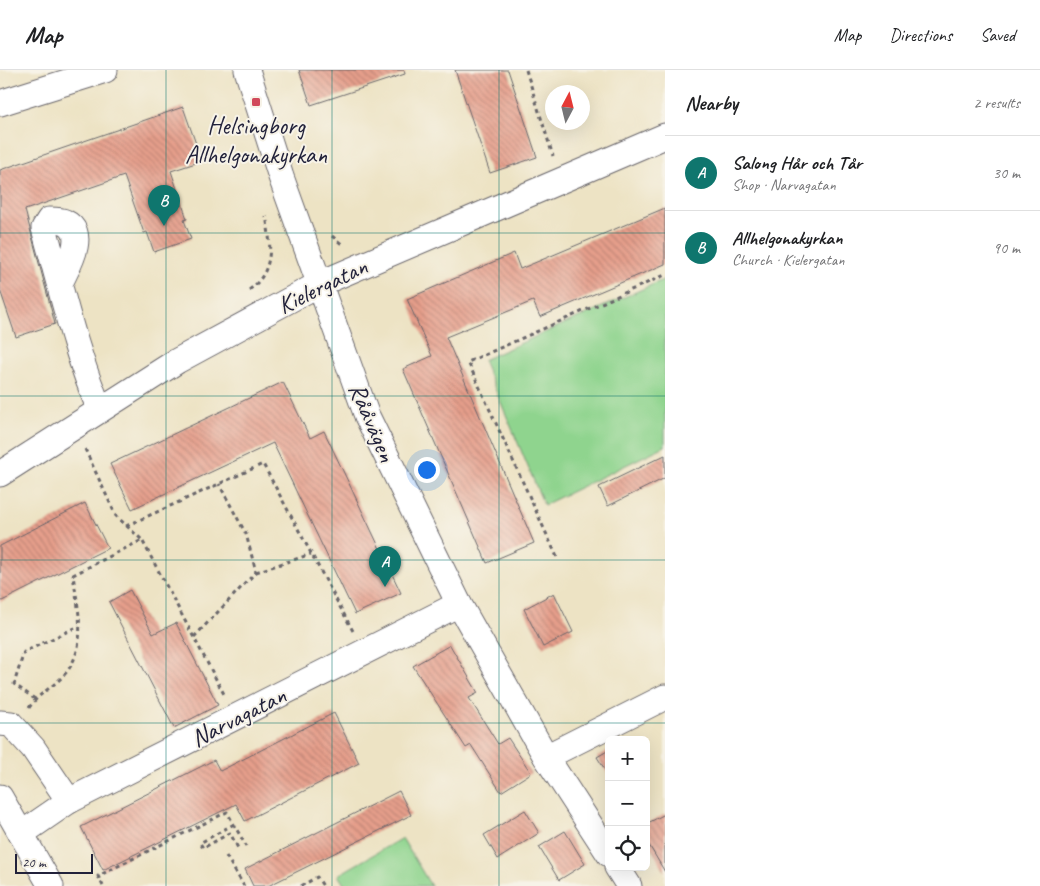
<!DOCTYPE html>
<meta charset="utf-8">
<style>
:root{--surface:#fff;--page:#f2f2f2;--text:#202124;--muted:#757577;--line:#e0e0e0;--accent:#0f766e}
body{margin:0;font-family:Caveat,sans-serif;background:var(--page);color:var(--text)}
.controls{position:absolute;right:15px;bottom:15px;display:grid;overflow:hidden;border-radius:8px;box-shadow:0 5px 20px #0002}
.controls button{width:45px;height:45px;display:grid;place-items:center;padding:0;border:0;border-bottom:1px solid var(--line);background:var(--surface);color:var(--text);font:25px sans-serif}
.compass{position:absolute;left:545px;top:15px;width:45px;height:45px;border-radius:50%;background:var(--surface);box-shadow:0 5px 20px #0002;rotate:7deg}
.scale{position:absolute;left:15px;bottom:12px;width:78px;box-sizing:border-box;padding-left:5px;border:2px solid #22223b;border-top:0;font-size:14px;line-height:18px;white-space:nowrap;color:#22223b;-webkit-text-stroke:4px #f7f3e8;paint-order:stroke}
.you{position:absolute;left:426px;top:399px;width:18px;height:18px;margin:-12px;border:4px solid #fff;border-radius:50%;background:#1a73e8;box-shadow:0 0 0 8px #1a73e833}
.badge{display:grid;place-items:center;width:32px;height:32px;border-radius:50%;background:var(--accent);color:#fff;font-size:16px;font-weight:700}
.pin{position:absolute;translate:-50% -41px;filter:drop-shadow(0 1px 2px #0008)}
.pin::after{content:'';position:absolute;top:26px;width:18px;height:15px;background:inherit;clip-path:polygon(0 0,100% 0,50% 100%)}
.list{margin:0;padding:0;list-style:none}
h2{display:flex;justify-content:space-between;align-items:center;height:65px;margin:0;padding:0 20px;font-size:21px}
h2 small{font-size:16px;font-weight:400;color:var(--muted)}
.list li{display:grid;grid-template-columns:32px 1fr auto;gap:15px;align-items:center;box-sizing:border-box;height:75px;padding:0 20px;border-top:1px solid var(--line)}
.list b{display:block;font-size:19px;white-space:nowrap}
.list p{margin:0;font-size:16px;white-space:nowrap;color:var(--muted)}
.list em{font-size:16px;font-style:normal;color:var(--muted)}
.icon{flex:none;width:28px;height:28px;fill:none;stroke:currentColor;stroke-width:2;stroke-linecap:round;stroke-linejoin:round}
.map{position:relative;flex:none;width:665px;height:816px;overflow:hidden}
header{display:flex;align-items:center;gap:30px;box-sizing:border-box;height:70px;padding:0 25px;background:var(--surface);border-bottom:1px solid var(--line)}
header strong{font-size:24px}
nav{display:flex;gap:28px;margin-inline-start:auto;font-size:18px}
main{display:flex}
aside{flex:1;background:var(--surface)}
.map>svg:first-child{display:block}
</style>
<header>
<strong>Map</strong>
<nav><a>Map</a><a>Directions</a><a>Saved</a></nav>
</header>
<main>
<div class="map">
<svg width="665" height="816" viewBox="0 0 665 816">
<defs>
<pattern id="building-back-hatch" width="6" height="6" patternUnits="userSpaceOnUse" patternTransform="scale(1.25)"><rect width="6" height="6" fill="#e69f8b"/><path d="M-1 5l2 2M0 0l6 6M5-1l2 2" fill="none" stroke="#ba8173"/></pattern>
</defs>
<rect width="100%" height="100%" fill="#f7f3e8"/>
<filter id="ink" filterUnits="userSpaceOnUse"><feTurbulence type="fractalNoise" baseFrequency=".02" numOctaves="2"/><feDisplacementMap in="SourceGraphic" scale="10" xChannelSelector="R" yChannelSelector="G"/><feConvolveMatrix kernelMatrix="1 2 1 2 8 2 1 2 1" color-interpolation-filters="sRGB"/></filter>
<filter id="wash" filterUnits="userSpaceOnUse"><feTurbulence type="fractalNoise" baseFrequency=".0096" numOctaves="4" result="noise"/><feDisplacementMap in="SourceGraphic" scale="20" xChannelSelector="R" yChannelSelector="G"/><feGaussianBlur stdDeviation="1.12" result="paint"/><feColorMatrix in="noise" values="0 0 0 0 0 0 0 0 0 0 0 0 0 0 0 0 0 1.4 0 .05"/><feComposite in="paint" operator="in"/></filter>
<g filter="url(#wash)">
<rect width="100%" height="100%" fill="#ede3c4"/>
<g fill="#8fd48e" stroke="#587b64">
<polygon points="665,209 665,376 544,435 483,290"/>
<polygon points="402,768 431,816 345,816 338,805"/>
</g>
<g id="blocks">
<g fill="url(#building-back-hatch)">
<polygon points="299,0 404,0 405,4 311,35"/>
<polygon points="455,0 508,0 537,87 490,103"/>
<polygon points="183,37 202,91 171,101 187,149 184,150 191,169 154,182 147,162 144,163 124,106 25,140 55,254 16,267 0,220 0,100"/>
<polygon points="665,138 665,194 540,247 533,231 446,267 534,473 487,493 403,299 432,286 407,229 514,183 520,199"/>
<polygon points="283,312 310,368 324,361 401,523 355,544 273,373 132,439 110,394"/>
<polygon points="665,385 665,408 608,436 599,417"/>
<polygon points="85,433 108,478 0,532 0,476"/>
<polygon points="130,520 153,564 176,553 218,635 174,658 109,532"/>
<polygon points="554,523 573,562 543,577 524,539"/>
<polygon points="450,575 478,623 469,628 498,674 508,668 531,703 501,722 471,675 466,678 413,596"/>
<polygon points="334,643 359,693 245,751 236,734 103,800 81,757 214,690 220,701"/>
<polygon points="609,680 609,706 597,687"/>
<polygon points="399,721 411,745 268,816 253,816 245,799"/>
<polygon points="525,740 539,763 498,789 484,765"/>
<polygon points="665,744 665,802 646,770 646,754"/>
<polygon points="565,761 585,794 559,810 539,777"/>
</g>
</g>
</g>
<g filter="url(#ink)">
<use href="#blocks" fill-opacity="0" stroke="#69666b" stroke-width="1"/>
<g fill="none" stroke-linecap="round" stroke-linejoin="round">
<g stroke="#69666b" stroke-width="27">
<g id="minor">
<polyline points="247,0 281,107 367,346 459,534 546,687 609,784"/>
<polyline points="0,33 105,0"/>
<path d="M60,213C67,198 89,163 65,152C61,150 54,150 49,150L44,158C61,218 75,282 100,340"/>
<polyline points="0,404 177,291 319,214 665,66"/>
<polyline points="0,653 11,654 33,678 69,731"/>
<polyline points="546,687 665,627"/>
<polyline points="0,727 51,816"/>
<polyline points="21,764 69,731 459,534"/>
<polyline points="617,797 629,816"/>
</g>
</g>
<g stroke="#69666b" stroke-width="3" stroke-dasharray="4 4" stroke-linecap="butt">
<polyline points="526,0 553,86"/>
<polyline points="332,166 344,176"/>
<path d="M249,220C275,201 271,174 266,146"/>
<polyline points="85,379 116,446 142,470"/>
<polyline points="126,456 263,394 353,561"/>
<polyline points="557,487 468,292 665,205"/>
<polyline points="256,502 311,484"/>
<polyline points="194,567 256,502 246,464 219,414"/>
<polyline points="35,629 14,614 24,582 79,556"/>
<path d="M29,638C39,622 58,615 68,600C88,572 77,535 73,505L142,470L225,626"/>
<polyline points="234,754 200,773 203,778 230,763 239,780"/>
<polyline points="226,786 244,816"/>
<polyline points="103,816 98,806 227,742 246,776"/>
<polyline points="301,816 317,807 323,816"/>
</g>
<use href="#minor" stroke="#fff" stroke-width="25"/>
</g>
</g>
<path fill="none" stroke="#0f766e" stroke-width="1" stroke-opacity="0.55" d="M166,0V816M332,0V816M499,0V816M0,163H665M0,326H665M0,490H665M0,653H665"/>
<rect fill="#d1495b" stroke="#f7f3e8" stroke-width="2" x="251" y="27" width="10" height="10" rx="2.5"/>
<g text-anchor="middle" stroke-width="4" stroke-linejoin="round" paint-order="stroke">
<g font-size="25" fill="#22223b" stroke="#f7f3e8">
<text x="256" y="64">Helsingborg<tspan x="256" dy="29">Allhelgonakyrkan</tspan></text>
</g>
<g font-size="25" fill="#22223b" stroke="#f7f3e8">
<text transform="translate(322 215) rotate(-26)" y="9">Kielergatan</text>
<text transform="translate(373 352) rotate(67)" y="9">Rååvägen</text>
<text transform="translate(238 646) rotate(-27)" y="9">Narvagatan</text>
</g>
</g>
</svg>
<div class="controls">
<button>+</button>
<button>−</button>
<button><svg class="icon" aria-label="locate" viewBox="0 0 24 24"><circle cx="12" cy="12" r="6"/><path d="M12 2v4M12 18v4M2 12h4M18 12h4"/></svg></button>
</div>
<svg class="compass" viewBox="-18 -18 36 36"><path d="M0-13l5 13h-10z" fill="#e53935"/><path d="M0 13l5-13h-10z" fill="#757577"/></svg>
<div class="scale">20 m</div>
<div class="you"></div>
<div class="pin badge" style="left:385px;top:517px">A</div>
<div class="pin badge" style="left:164px;top:156px">B</div>
</div>
<aside>
<h2>Nearby<small>2 results</small></h2>
<ul class="list">
<li><span class="badge">A</span><div><b>Salong Hår och Tår</b><p>Shop · Narvagatan</p></div><em>30 m</em></li>
<li><span class="badge">B</span><div><b>Allhelgonakyrkan</b><p>Church · Kielergatan</p></div><em>90 m</em></li>
</ul>
</aside>
</main>
